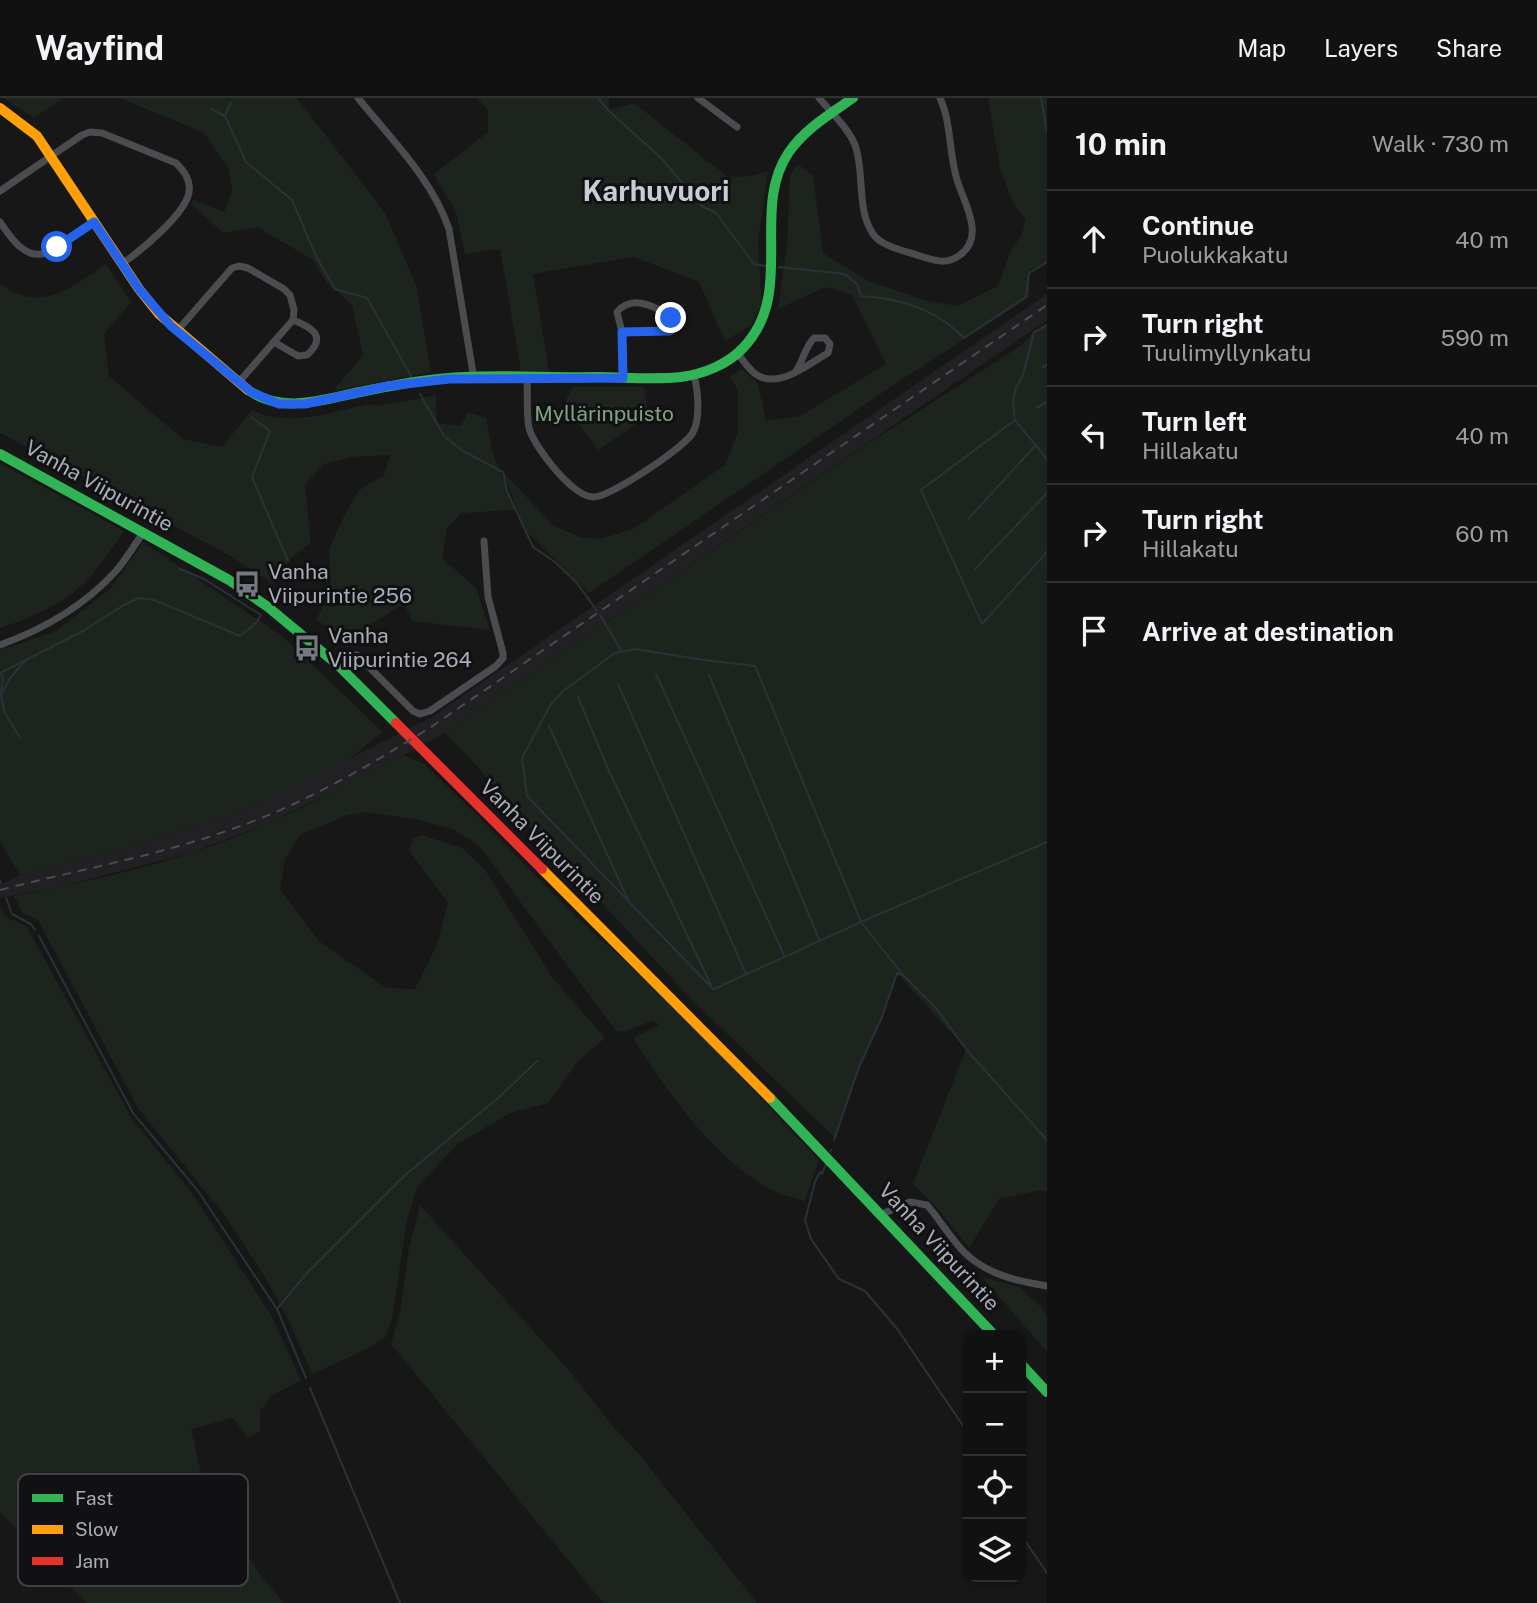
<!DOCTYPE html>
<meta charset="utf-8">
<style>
:root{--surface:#111;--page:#1a1a1a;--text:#f1f3f6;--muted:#9c9d9f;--line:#303131}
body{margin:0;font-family:"Public Sans",sans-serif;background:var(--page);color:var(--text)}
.controls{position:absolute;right:21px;bottom:21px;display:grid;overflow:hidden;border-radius:14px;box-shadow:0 2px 5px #0004}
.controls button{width:63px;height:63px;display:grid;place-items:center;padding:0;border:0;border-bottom:2px solid var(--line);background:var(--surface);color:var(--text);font:35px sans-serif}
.stop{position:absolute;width:21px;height:21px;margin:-16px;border:5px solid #2563eb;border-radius:50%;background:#fff}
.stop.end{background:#2563eb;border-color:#fff;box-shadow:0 2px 7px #0008}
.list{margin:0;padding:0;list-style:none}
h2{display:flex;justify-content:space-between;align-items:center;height:91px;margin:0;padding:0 28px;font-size:30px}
h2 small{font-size:23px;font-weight:400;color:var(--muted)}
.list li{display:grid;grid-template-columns:46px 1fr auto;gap:21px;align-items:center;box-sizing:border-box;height:98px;padding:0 28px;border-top:2px solid var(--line)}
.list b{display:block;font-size:26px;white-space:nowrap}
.list p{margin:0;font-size:23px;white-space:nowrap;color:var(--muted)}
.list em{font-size:23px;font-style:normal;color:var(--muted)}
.icon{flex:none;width:38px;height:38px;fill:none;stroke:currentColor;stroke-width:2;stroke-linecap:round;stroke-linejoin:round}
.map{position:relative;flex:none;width:1047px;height:1505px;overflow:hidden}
header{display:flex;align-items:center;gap:42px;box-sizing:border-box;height:98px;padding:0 35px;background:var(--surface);border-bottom:2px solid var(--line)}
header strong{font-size:33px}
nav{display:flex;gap:38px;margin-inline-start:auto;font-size:24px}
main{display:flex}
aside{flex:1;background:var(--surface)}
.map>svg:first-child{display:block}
</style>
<header>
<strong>Wayfind</strong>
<nav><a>Map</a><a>Layers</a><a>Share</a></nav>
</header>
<main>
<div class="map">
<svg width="1047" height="1505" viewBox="0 0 1047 1505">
<rect width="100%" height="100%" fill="#171717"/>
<polygon fill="#212123" points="1047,196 1047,222 445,635 348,687 264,727 190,755 63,788 0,800 0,787 20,777 129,749 245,713 432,619"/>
<g fill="#1d241e">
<polygon points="3,0 63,0 34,20"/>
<polygon points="120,0 297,0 385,115 416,187 431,274 333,293 363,257 352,207 326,184 313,162 257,129 223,135 191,106 193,102 224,114 232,92 229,71 204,35"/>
<polygon points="477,0 609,0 609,12 634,5 728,79 752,78 768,73 758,144 762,206 751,227 725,243 699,184 634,159 533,176 549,274 521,273 500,151 465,156 456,114 434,76 488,34 488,12"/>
<polygon points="988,0 1047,0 1047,164 1029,172 1029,199 895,286 589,495 525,432 503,374 554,428 581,439 600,441 633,431 725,367 738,334 738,292 730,279 742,271 758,286 766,323 800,318 886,266 852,197 825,189 778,211 787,148 790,77 798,66 813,78 823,155 866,182 927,203 958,208 998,188 1011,152 1021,138 1026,122 1013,105 1000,70"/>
<path d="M106,166L131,204L104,236L109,278L183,341L222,349L252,312C289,330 331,314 369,306L379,308L436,297L437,325L461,328L468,314L486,320L492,353L515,412L461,415L447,430L442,460L476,490L490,532L412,523L404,505L349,541L316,522L331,493L329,452L343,420L358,393L384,377L390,357L352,359L324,366L305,387L311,444L288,463L273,486L225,455L0,335V186C42,216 70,190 106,166Z"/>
<polygon points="1047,227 1047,1094 1043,1092 1000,1100 969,1150 938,1111 913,1086 966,951 898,876 882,919 859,969 835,1040 689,899 551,750 542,744 468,658 445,635 863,349 1022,247 1034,234"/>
<polygon points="573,289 644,289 648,318 598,352 564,306"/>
<path d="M0,365L124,433C113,448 103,464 91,478C68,504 32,520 0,530Z"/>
<polygon points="143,444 282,538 383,634 345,664 245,713 129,749 20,777 1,746 0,738 0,552 56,533 111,490"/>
<path d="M404,657L426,667L478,718L577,820L642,878L708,944L819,1062L805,1103C793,1099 779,1097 769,1091C711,1057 669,996 633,940L659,927L653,922L625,934L616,933L479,748L453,731L414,721L366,714L345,718L300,737L285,761L280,791L319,843L386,890L415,891L436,849L448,805L409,753L413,740L422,737L462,750L485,772L552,879L605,940L579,962L548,1005L510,1015L458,1046L417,1089L407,1122L392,1221L385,1239L365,1252L312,1276L288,1221L268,1184L225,1118L138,1010L38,822L22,815L14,798C73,786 134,774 191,755C265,731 335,694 404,657Z"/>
<polygon points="0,808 5,818 27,829 131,1019 192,1095 271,1217 301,1282 271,1298 260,1313 260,1333 248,1340 233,1320 191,1331 206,1397 260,1476 284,1505 86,1505 0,1414"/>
<polygon points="420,1107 573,1277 610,1325 639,1356 757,1505 604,1505 595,1495 391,1246 400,1215 409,1150"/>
<polygon points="982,1179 1019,1189 1041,1209 1047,1218 1047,1254"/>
</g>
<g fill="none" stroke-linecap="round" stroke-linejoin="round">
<g stroke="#2a3239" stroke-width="2">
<polyline points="598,0 608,12 662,61 703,109 716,115 754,166 766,168"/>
<polyline points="1041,0 1047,34"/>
<polyline points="211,11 225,18 246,64 292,102 317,160 335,191 367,200 411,278"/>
<polyline points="225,17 231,5"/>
<path d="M779,169L845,176L857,186L861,198C899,200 937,212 964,240L1026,199L1029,175L1047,164"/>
<polyline points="1047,227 1034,234 1023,277 1016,290 1013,303 1015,322 1047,361"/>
<polyline points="1043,269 1047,267"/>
<polyline points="420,296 444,338 463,353 503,374 507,393 533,449 555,464 577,485 597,513"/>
<polyline points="1036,310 1047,304"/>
<polyline points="251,319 270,333 252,379 288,463"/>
<polyline points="1015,322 921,392 982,526 1047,454"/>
<polyline points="968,421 1035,348"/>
<polyline points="975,471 1047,395"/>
<polyline points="600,517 621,552"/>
<polyline points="0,575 83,533 124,507 139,500 154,502 240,538 257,524 261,517 204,481 180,471"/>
<polyline points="1,576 3,581 1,594"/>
<polyline points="656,576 784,857"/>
<polyline points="709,577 819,841"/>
<polyline points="618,586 746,876"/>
<polyline points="578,599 609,673 711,887"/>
<polyline points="549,628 628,802"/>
<polyline points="20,640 4,613 1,596 11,579 27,561"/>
<polyline points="0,783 1,785"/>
<polyline points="6,800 12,816 31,826 35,832"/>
<polyline points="39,838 133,1015 198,1093 277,1211 306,1280"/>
<polyline points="713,891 527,698 522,660 551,606 563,593 615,555 635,551 704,562 755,568 861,824 903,877 935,909 966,951 1047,1042"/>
<polyline points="714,891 861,824 1047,744"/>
<polyline points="834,1042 859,969 882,919 897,875 902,877"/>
<polyline points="830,1053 831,1052"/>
<polyline points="826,1066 822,1076 820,1074 815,1084 805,1122 811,1141 839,1181 865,1193 898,1232 968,1335"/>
<polyline points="277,1211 307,1175 404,1078 498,1000 537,963"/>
<polyline points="310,1290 400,1505"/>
<polyline points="1021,1437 1047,1475"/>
</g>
<g stroke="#4b4c50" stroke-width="7">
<path d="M358,0C391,41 432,81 449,131L474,281"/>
<polyline points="698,0 737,29"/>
<path d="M819,0C831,14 848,30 855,47C865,74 856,111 873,136C882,149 906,153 920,158C935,163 947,167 960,157C987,137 962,103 956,78C949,53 951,24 940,0"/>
<path d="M0,93L82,37L90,34L102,35L176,65C184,73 191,82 189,94C186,116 140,153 122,166"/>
<path d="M0,124C11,140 25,162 46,155L94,124"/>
<polyline points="177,233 232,170 239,168 248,170 284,191 290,197 294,212 293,222 238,285"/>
<path d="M622,234L617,214C631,197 651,207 668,216L673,228L670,233L622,234L623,280"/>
<path d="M274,244L298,258L307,257C328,238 311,229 293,222"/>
<path d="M738,256C744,263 749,272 757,277C780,291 808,266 828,255L830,246L825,240H814C805,249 803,263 796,273"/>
<path d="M527,281C528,297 526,315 529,330C534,349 572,398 593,399C609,400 683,350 692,336C701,322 698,293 694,277"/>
<path d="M0,547C44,531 83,509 115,474C126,462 134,447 144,434"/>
<polyline points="339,568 349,558 357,557 413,613 420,616 430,613 496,568 503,560 503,555 488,499 484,443"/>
<path d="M882,1116L910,1104L927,1107C940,1122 951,1141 965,1155C988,1177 1017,1183 1047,1188"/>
</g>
<g stroke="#30b455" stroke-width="10">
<path d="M248,292C283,316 322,302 360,294C389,288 419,282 449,280C497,276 548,280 597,279C624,279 654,282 681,279C703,276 727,267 743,250C797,194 749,112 789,54C805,31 830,16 853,0"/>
<polyline points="0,356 229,482 268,509 339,568 396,625"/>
<polyline points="770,1000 994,1237"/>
<polyline points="1021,1266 1047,1294"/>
</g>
<g stroke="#ff9f0a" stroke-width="10">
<polyline points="0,10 37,38 139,191 159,216 248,292"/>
<polyline points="542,771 770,1000"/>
</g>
<polyline stroke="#e5322d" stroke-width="10" points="396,625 542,771"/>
<path stroke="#4b4c4f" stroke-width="2" stroke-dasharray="9 7" stroke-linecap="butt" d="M0,792C77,772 157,758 232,731C302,707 369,668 431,629L1047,207"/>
</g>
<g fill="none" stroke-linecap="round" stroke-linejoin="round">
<polyline stroke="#2563eb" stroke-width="9" points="57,149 94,124 139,191 171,228 251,294 279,306 305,306 388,288 449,281 623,280 622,234 670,233 673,228 671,220"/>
</g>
<defs>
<g id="bus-bare" transform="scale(2.1)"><path d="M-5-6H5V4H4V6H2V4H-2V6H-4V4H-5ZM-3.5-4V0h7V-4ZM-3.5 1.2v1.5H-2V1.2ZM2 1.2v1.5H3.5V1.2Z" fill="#757880" stroke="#111113" stroke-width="2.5" paint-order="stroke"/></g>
</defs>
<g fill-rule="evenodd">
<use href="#bus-bare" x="247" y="486"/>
<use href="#bus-bare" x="307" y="550"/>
</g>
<g text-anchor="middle" stroke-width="6" stroke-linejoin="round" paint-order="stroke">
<g font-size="21" fill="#7fa381" stroke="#111113">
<text x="604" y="323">Myllärinpuisto</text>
</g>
<g font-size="21" fill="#a8adb8" stroke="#111113">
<text transform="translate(99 388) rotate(29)" y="7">Vanha Viipurintie</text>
<text transform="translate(542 744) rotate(45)" y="7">Vanha Viipurintie</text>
<text transform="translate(939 1149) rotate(47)" y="7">Vanha Viipurintie</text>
</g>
<g font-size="21" fill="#a8adb8" stroke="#111113" text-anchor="start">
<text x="268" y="481">Vanha<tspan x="268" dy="24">Viipurintie 256</tspan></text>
<text x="328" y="545">Vanha<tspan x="328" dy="24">Viipurintie 264</tspan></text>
</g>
<g font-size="28" font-weight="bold" fill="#c9ccd4" stroke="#111113">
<text x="656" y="103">Karhuvuori</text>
</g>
</g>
<rect x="18" y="1376" width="230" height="112" rx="10" fill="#111113" stroke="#3e4045" stroke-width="2"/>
<rect x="32" y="1396" width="31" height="8" fill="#30b455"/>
<rect x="32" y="1427" width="31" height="9" fill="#ff9f0a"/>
<rect x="32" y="1459" width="31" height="8" fill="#e5322d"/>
<g font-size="19" fill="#a8adb8">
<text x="75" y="1407">Fast</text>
<text x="75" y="1438">Slow</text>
<text x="75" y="1470">Jam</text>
</g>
</svg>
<div class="controls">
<button>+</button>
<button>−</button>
<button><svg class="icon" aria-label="locate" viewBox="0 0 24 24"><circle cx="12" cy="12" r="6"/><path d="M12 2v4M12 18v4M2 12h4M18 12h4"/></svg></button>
<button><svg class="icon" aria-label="layers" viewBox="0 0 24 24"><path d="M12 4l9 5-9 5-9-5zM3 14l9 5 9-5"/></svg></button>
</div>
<div class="stop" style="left:57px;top:149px"></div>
<div class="stop end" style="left:671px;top:220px"></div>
</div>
<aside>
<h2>10 min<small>Walk · 730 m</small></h2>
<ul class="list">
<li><svg class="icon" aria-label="ahead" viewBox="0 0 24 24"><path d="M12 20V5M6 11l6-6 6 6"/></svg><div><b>Continue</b><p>Puolukkakatu</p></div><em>40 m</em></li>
<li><svg class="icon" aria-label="right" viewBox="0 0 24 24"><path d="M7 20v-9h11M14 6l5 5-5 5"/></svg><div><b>Turn right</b><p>Tuulimyllynkatu</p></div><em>590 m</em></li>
<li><svg class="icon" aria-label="left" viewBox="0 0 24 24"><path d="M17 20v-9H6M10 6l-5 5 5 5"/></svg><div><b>Turn left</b><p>Hillakatu</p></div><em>40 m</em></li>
<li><svg class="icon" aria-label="right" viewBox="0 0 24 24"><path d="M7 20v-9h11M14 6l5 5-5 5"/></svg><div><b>Turn right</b><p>Hillakatu</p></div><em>60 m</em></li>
<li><svg class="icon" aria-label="arrive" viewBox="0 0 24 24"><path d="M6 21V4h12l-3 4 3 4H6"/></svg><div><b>Arrive at destination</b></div></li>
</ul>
</aside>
</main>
